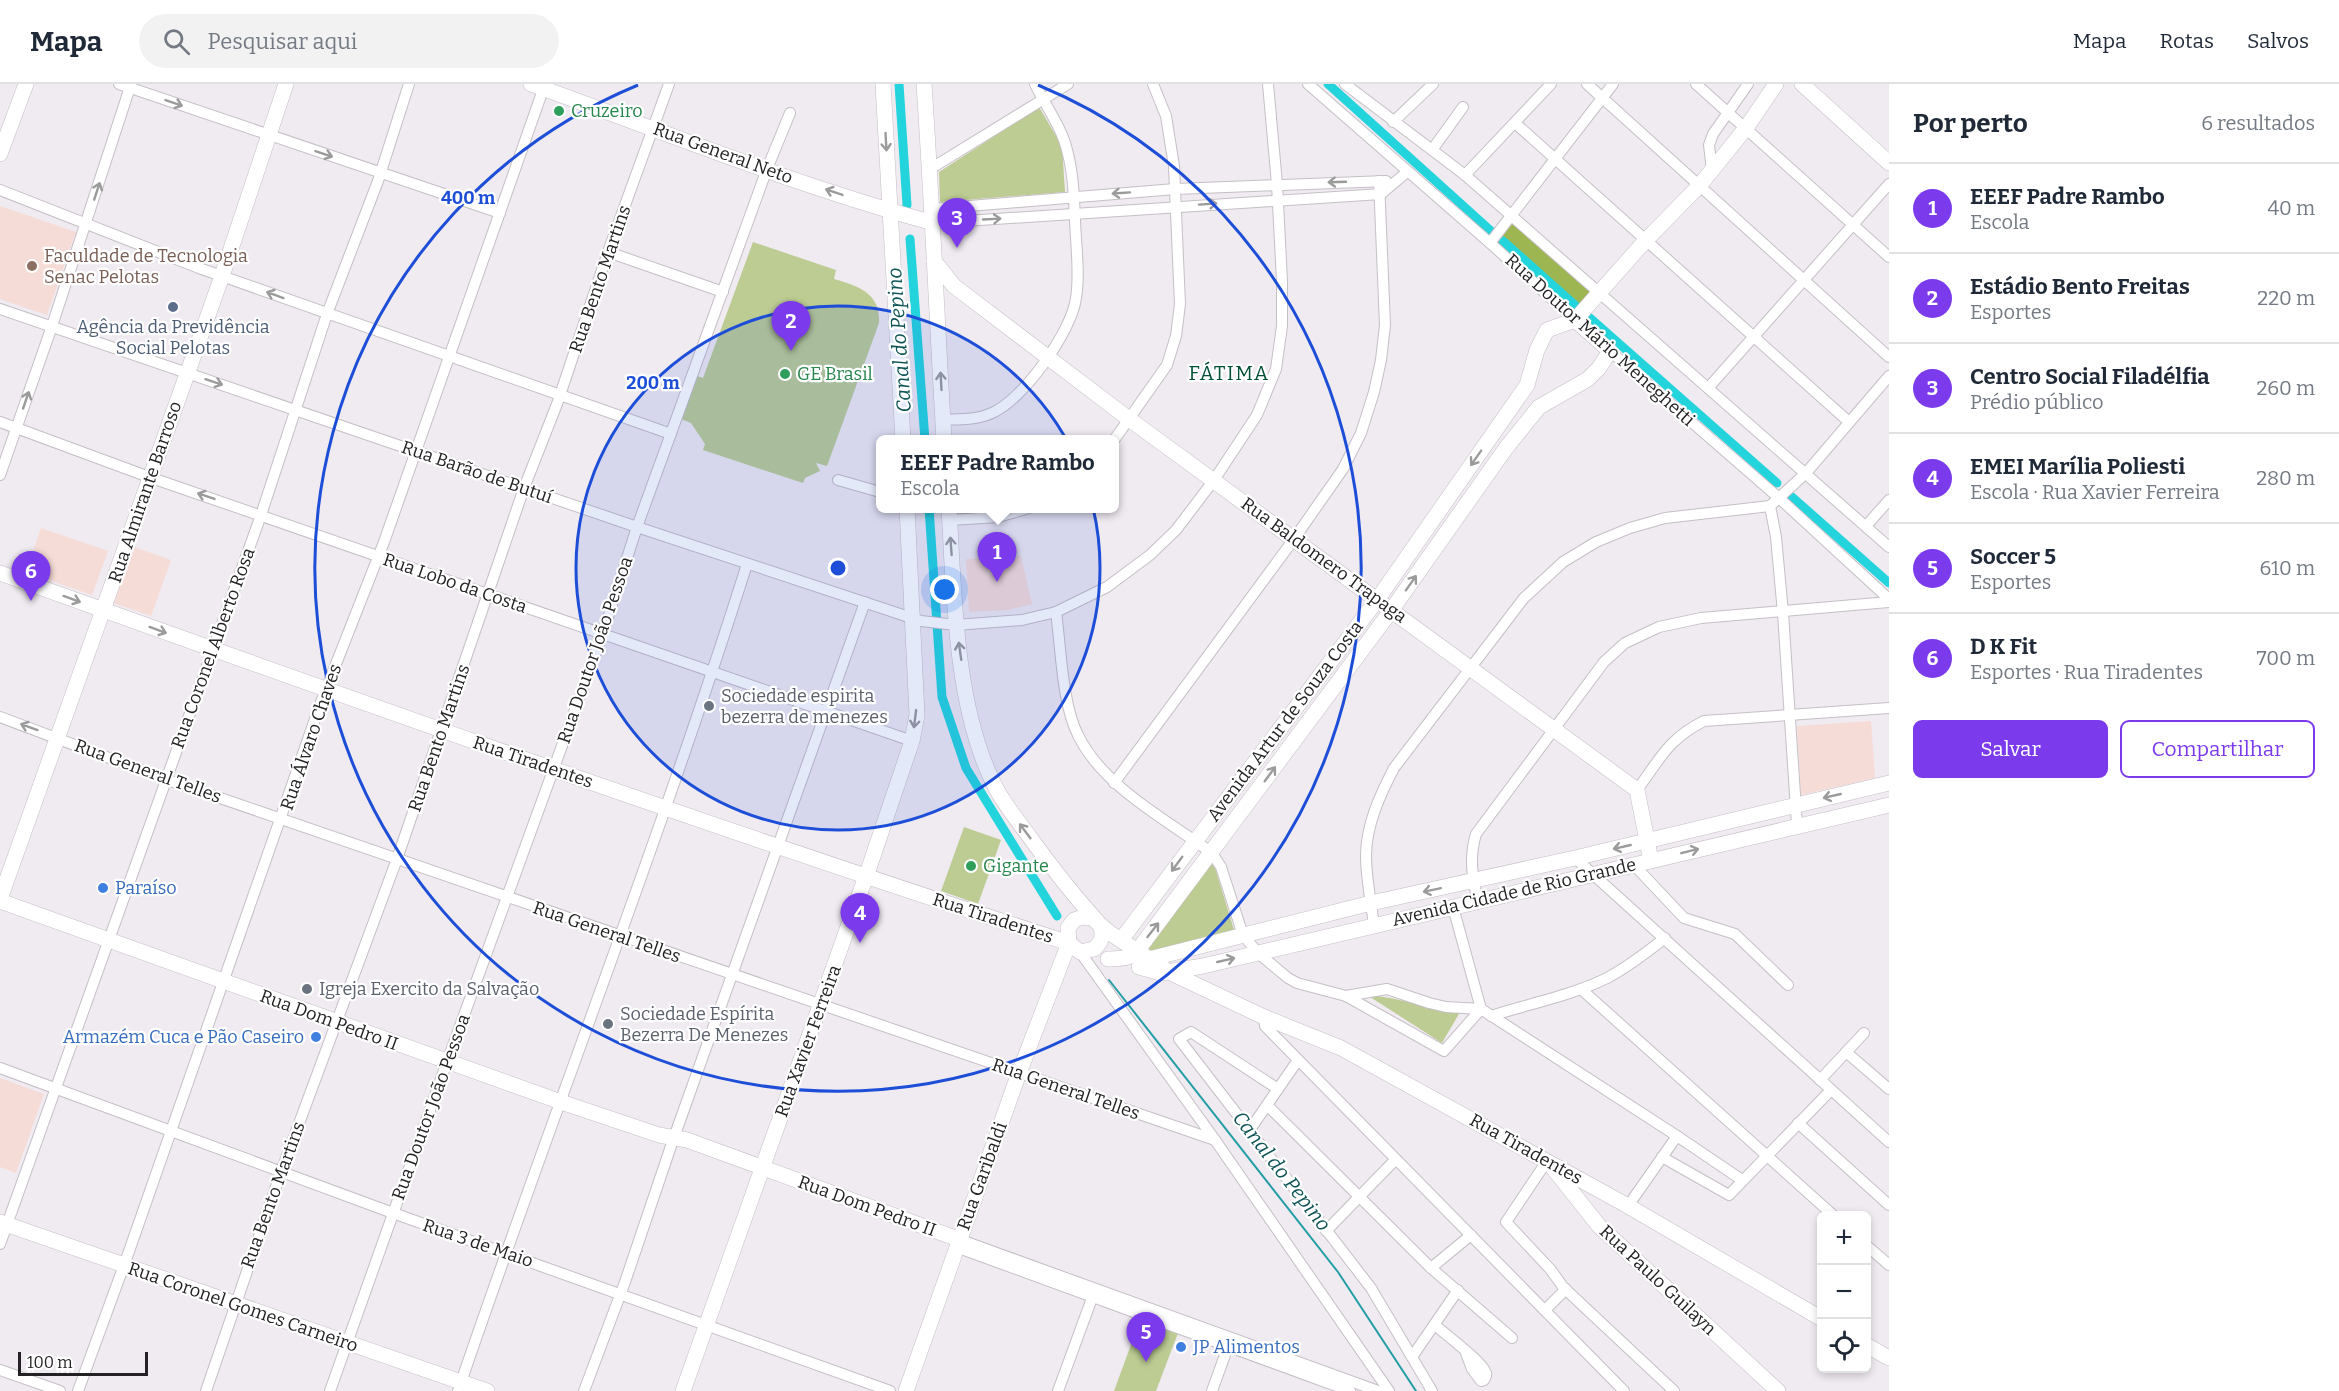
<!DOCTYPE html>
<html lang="pt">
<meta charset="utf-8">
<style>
:root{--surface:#fff;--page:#f2f2f3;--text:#1f2937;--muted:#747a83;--line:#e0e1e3;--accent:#7c3aed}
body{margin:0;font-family:Bitter,serif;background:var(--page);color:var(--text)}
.controls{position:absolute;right:18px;bottom:18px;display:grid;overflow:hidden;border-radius:9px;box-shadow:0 3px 9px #0003}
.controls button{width:54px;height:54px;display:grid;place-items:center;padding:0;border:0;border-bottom:2px solid var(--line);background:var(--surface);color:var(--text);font:30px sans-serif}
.scale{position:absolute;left:18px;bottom:15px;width:130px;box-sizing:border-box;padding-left:6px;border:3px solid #232124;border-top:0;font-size:16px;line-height:21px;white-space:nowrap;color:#232124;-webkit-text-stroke:4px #fff;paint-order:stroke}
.you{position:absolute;left:945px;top:506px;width:21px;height:21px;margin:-15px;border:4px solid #fff;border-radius:50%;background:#1a73e8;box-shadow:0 0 0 9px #1a73e833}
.badge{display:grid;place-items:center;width:39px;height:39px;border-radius:50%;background:var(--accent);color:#fff;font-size:20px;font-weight:700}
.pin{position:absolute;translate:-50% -50px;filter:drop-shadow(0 2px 3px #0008)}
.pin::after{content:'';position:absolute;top:32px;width:21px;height:18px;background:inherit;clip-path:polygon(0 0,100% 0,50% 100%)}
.popup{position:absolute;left:876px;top:351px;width:243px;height:78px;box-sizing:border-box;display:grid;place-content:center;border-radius:9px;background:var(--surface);filter:drop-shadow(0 2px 4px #0005);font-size:20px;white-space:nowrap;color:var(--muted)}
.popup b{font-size:22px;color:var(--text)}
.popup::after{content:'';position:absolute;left:50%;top:100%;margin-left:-12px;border:12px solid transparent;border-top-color:var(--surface)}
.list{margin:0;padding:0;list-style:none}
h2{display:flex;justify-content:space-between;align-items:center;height:78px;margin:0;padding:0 24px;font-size:26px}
h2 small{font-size:20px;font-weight:400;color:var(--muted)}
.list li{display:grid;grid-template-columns:39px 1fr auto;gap:18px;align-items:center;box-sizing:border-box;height:90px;padding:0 24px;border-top:2px solid var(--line)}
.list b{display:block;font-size:22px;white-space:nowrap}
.list p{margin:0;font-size:20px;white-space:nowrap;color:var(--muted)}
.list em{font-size:20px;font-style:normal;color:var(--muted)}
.actions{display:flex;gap:12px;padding:18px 24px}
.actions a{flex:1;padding:14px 0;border:2px solid var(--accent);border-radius:9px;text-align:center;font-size:21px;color:var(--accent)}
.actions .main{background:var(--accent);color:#fff}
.icon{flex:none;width:33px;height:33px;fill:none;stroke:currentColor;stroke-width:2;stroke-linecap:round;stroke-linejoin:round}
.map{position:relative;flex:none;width:1889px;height:1307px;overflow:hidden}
header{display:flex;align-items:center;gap:36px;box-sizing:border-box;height:84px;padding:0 30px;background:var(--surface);border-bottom:2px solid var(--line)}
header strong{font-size:28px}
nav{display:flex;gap:33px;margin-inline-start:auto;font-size:21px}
.search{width:420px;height:54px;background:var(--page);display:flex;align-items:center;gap:15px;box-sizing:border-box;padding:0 21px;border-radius:33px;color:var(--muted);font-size:22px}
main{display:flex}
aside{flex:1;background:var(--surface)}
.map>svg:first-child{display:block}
</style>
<header>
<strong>Mapa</strong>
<div class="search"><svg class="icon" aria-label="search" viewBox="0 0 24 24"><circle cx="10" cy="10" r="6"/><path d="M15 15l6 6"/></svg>Pesquisar aqui</div>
<nav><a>Mapa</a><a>Rotas</a><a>Salvos</a></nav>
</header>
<main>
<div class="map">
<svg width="1889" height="1307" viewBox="0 0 1889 1307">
<rect width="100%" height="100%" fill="#f0eaf1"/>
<g fill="#f6dcd7">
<polygon points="0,122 76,148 47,231 0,215"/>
<polygon points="41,444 108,467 92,511 26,488"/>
<polygon points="134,463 171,476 151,532 114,519"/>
<polygon points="1021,472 1032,520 1008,526 969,528 966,475"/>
<polygon points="1871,637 1875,694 1801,711 1797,642"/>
<polygon points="0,994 44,1010 16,1089 0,1083"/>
</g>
<g fill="#bccc93">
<polygon points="1039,23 1062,62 1065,108 940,118 939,88"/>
<path d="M753,158L836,186L834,195C858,202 881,209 879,239L827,382L816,379L820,387L805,394L803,399L703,366L705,360L691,339L681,335L697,292L703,294Z"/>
<polygon points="964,743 1001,756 978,820 941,807"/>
<polygon points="1213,777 1234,846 1152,870 1145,862"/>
<path d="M1367,911C1398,913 1428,925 1460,928L1442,959Z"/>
<polygon points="1140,1236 1178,1249 1156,1307 1114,1307"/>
</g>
<polygon fill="#9eb652" points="1514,138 1590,207 1575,226 1570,226 1497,158 1511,139"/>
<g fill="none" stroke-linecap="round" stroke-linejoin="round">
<polyline stroke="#239ea5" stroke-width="2" points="1109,896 1338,1188 1416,1307"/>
<g stroke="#23d4dc" stroke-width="9">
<polyline points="899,0 907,121"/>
<polyline points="1328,0 1491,147"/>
<polyline points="910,155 925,356"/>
<polyline points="1503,157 1576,222"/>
<polyline points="1590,234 1777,399"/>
<polyline points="1792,413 1889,499"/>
<polyline points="929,424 942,613 966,684 1057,832"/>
</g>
<g stroke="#c5bfc6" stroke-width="12">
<g id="street">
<polyline points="119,0 500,129"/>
<polyline points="1308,0 1490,159 1575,236"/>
<polyline points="1345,0 1465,91 1889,463"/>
<polyline points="1587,0 1889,273"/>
<polyline points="1696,0 1889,173"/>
<polyline points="1393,38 1433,0"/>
<polyline points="1515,39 1849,338"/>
<polyline points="1432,66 1463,23"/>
<polyline points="930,85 1068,0"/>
<polyline points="1712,86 1709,61 1713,50 1748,0"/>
<polyline points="1465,91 1551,0"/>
<polyline points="0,106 199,184 671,350"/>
<polyline points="933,125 1175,105 1386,97"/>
<polyline points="934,139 1381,110 1407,88"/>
<polyline points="1490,159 1613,0"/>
<polyline points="608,168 723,208"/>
<polyline points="0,225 637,443 921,537 956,541 1022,536 1056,528 1107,503 1150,471 1176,446 1214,396 1257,331 1276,285 1282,242 1282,197 1277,100 1268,0"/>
<polyline points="1610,267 1779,414 1889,515"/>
<polyline points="1709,303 1889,100"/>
<path d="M943,336C959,335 977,336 992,329C1023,316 1072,247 1076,214C1080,190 1076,162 1075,137C1074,110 1073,82 1064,56C1057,36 1044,19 1035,0"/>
<polyline points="0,338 149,393 912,657"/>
<polyline points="1114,356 1167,281 1176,252 1180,220 1174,82 1166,32 1153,0"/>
<polyline points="0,391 52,242 131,0"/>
<polyline points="838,396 880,408"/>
<polyline points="1770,422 1776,453 1783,529 1797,741"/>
<polyline points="950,436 998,433 1029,424"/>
<polyline points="1866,442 1889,416"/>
<path d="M1056,528C1061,564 1062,620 1078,651C1103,703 1167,736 1212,769L1221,783L1243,851L1258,869L1288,894L1297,899L1346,912L1444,967L1481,925"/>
<polyline points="0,633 165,695 1215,1056"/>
<polyline points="1114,699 1294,455 1343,385 1361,349 1374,308 1381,276 1385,241 1379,97"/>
<path d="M1637,706C1660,675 1668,655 1704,637L1889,624"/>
<polyline points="1575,774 1889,1058"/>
<polyline points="1634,781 1684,834 1735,850 1788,901"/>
<path d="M1478,817C1472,793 1469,773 1476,750L1604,578L1625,559L1659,543L1701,534L1889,518"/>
<polyline points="1453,823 1481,925"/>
<path d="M1374,841C1371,818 1366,794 1366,772C1366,741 1380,711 1394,684L1524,514L1563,478L1596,458L1630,444L1665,434L1770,422L1806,389L1889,292"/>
<polyline points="1080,868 1215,1056 1389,1307"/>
<polyline points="1581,905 1834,1132"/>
<polyline points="1346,912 1387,905 1429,919 1446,923 1481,925 1677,1052 1742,1096"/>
<path d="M1491,932C1528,920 1573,911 1607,894C1628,883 1646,869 1665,854"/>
<polyline points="1264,933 1265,942 1624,1307"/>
<polyline points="1846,968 1889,1005"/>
<polyline points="0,984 393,1129 890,1307"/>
<polyline points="1820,996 1864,949"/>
<polyline points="1278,1005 1191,948 1179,955 1371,1204 1432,1307"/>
<polyline points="1267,1021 1431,1184 1512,1254"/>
<polyline points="1798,1039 1889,1121"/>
<polyline points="1249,1047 1298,976"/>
<polyline points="1662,1073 1729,1111 1831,1006"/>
<polyline points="1547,1077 1506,1138 1551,1186 1563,1203 1674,1307"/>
<polyline points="1628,1122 1677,1052"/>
<polyline points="1326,1147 1395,1076"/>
<polyline points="958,1155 1378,1307"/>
<polyline points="0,1160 261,431 327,230 378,97 409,0"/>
<polyline points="1866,1161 1889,1181"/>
<polyline points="956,1163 1350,1307"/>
<polyline points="1431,1184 1471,1151"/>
<polyline points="1545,1226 1566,1205"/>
<path d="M1435,1241C1445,1250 1481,1277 1485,1287C1488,1291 1486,1292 1484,1296L1481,1297L1472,1285L1466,1269"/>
<polyline points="1412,1273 1458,1206"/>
<polyline points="0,1286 60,1307"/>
<polyline points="78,1307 127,1173 321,618 384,458 545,0"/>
<polyline points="206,1307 281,1088 397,775 524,404 557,320 608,168 669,0"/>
<polyline points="330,1307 447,978 603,549 637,443 767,85 790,29"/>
<path d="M458,1307C552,1031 659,759 747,480"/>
<polyline points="584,1307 625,1198 672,1059 865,518"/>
<polyline points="1058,1307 1095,1206"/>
<polyline points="1212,1307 1230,1257"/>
</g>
</g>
<g stroke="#c5bfc6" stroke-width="16">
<g id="secondary">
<path d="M531,0C664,48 797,102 934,139"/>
<polyline points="883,0 903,356"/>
<path d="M924,0C932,118 937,237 944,356"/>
<polyline points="1802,0 1889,79"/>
<polyline points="0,70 26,0"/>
<polyline points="934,177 954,202 1129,335 1637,706 1651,777"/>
<path d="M949,424C954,509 955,617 991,694C1001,717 1019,738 1034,759C1054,786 1074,812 1097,837"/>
<path d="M0,489C355,616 710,743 1069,859"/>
<polyline points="0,815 222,192 286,0"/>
<polyline points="0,817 561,1018 659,1051 687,1056 958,1155"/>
<path d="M1100,841C1104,851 1102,858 1094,865L1080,868L1069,859L1068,844L1074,836L1083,833L1092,834L1110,849L1169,888L1264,933L1341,964L1628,1122L1822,1235"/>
<polyline points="1119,855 1124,852 1377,516 1527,301 1537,266 1547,246 1575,236 1646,156 1700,101 1746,44 1776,0"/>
<path d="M1108,875C1120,874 1129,876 1138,866L1388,531L1506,364L1539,323L1588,295L1599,284L1610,267L1575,236"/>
<polyline points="1149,875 1371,819 1575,774 1889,699"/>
<polyline points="1139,883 1161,889 1203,882 1889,721"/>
<polyline points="1553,1084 1599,1142 1778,1307"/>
<polyline points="0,1138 487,1307"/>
<polyline points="1866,1261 1889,1274"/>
<polyline points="683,1307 870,781 912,657 917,631 907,424"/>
<polyline points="906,1307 1019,989 1069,859"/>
</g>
</g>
<use href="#street" stroke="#fff" stroke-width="10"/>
<use href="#secondary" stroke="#fff" stroke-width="15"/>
</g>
<defs><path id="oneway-shaft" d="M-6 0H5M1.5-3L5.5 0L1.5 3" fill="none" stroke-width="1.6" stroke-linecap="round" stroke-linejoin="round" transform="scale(1.5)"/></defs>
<g stroke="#9c9b9c">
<use href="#oneway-shaft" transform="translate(174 19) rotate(19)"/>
<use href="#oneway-shaft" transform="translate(886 58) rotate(87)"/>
<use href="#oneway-shaft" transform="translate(324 70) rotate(18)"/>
<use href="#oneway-shaft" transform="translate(1337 98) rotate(178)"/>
<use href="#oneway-shaft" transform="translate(97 107) rotate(-72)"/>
<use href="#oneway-shaft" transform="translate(834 108) rotate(-161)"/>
<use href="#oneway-shaft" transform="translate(1121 109) rotate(176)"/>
<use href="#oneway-shaft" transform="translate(1208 120) rotate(-4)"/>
<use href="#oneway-shaft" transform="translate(992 135) rotate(-3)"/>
<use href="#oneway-shaft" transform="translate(275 211) rotate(-160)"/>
<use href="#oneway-shaft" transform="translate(941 297) rotate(-93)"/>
<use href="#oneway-shaft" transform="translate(214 298) rotate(18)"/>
<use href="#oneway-shaft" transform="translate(26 316) rotate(-71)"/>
<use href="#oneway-shaft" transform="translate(1476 374) rotate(125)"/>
<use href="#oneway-shaft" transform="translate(206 412) rotate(-161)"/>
<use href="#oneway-shaft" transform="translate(951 462) rotate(-94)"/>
<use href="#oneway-shaft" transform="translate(1411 499) rotate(-55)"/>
<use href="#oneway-shaft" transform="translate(72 515) rotate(20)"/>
<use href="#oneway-shaft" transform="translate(158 546) rotate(20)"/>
<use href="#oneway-shaft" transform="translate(960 567) rotate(-98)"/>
<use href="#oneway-shaft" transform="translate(915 635) rotate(97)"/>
<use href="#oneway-shaft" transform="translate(29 643) rotate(-160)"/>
<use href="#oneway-shaft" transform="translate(1270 690) rotate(-54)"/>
<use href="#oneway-shaft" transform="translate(1832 712) rotate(167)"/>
<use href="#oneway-shaft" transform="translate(1025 747) rotate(-127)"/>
<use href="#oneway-shaft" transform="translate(1622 763) rotate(167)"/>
<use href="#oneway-shaft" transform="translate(1690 767) rotate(-14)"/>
<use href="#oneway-shaft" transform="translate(1177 780) rotate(126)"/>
<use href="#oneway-shaft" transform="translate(1432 806) rotate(168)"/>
<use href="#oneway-shaft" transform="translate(1153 846) rotate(-52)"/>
<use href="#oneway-shaft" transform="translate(1226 876) rotate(-13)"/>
</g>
<circle cx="838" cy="484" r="262" fill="#1d4ed8" fill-opacity=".12"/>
<g fill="none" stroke="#1d4ed8" stroke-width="3">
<circle cx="838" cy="484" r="262"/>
<path d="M1038 1A523 523 0 1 1 638 1"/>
</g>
<g fill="#2e9e5b" stroke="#fff" stroke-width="2">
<circle cx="559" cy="27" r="6"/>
<circle cx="785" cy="290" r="6"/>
<circle cx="971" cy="782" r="6"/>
</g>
<circle fill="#8d6e63" stroke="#fff" stroke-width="2" cx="32" cy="182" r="6"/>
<circle fill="#5c6f8a" stroke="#fff" stroke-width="2" cx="173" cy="223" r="6"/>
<g fill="#6b7280" stroke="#fff" stroke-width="2">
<circle cx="709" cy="622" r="6"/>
<circle cx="307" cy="905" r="6"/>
<circle cx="608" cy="940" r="6"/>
</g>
<g fill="#3f7fe0" stroke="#fff" stroke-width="2">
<circle cx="103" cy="804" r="6"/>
<circle cx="316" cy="953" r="6"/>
<circle cx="1181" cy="1263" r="6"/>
</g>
<g text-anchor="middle" stroke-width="4.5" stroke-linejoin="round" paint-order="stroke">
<g font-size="18" fill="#27864d" stroke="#fff" text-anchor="start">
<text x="571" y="33">Cruzeiro</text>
<text x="797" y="296">GE Brasil</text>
<text x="983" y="788">Gigante</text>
</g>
<g font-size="18" fill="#232124" stroke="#fff">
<text transform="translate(723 69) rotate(20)" y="6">Rua General Neto</text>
<text transform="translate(600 195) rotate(-71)" y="6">Rua Bento Martins</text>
<text transform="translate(1600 256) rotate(42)" y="6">Rua Doutor Mário Meneghetti</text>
<text transform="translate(477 388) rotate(19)" y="6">Rua Barão de Butuí</text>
<text transform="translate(145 408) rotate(-71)" y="6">Rua Almirante Barroso</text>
<text transform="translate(1324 476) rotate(36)" y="6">Rua Baldomero Trapaga</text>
<text transform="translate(455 499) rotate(19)" y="6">Rua Lobo da Costa</text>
<text transform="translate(213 564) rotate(-70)" y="6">Rua Coronel Alberto Rosa</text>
<text transform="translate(595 566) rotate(-71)" y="6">Rua Doutor João Pessoa</text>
<text transform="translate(1285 637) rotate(-53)" y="6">Avenida Artur de Souza Costa</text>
<text transform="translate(311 653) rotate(-71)" y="6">Rua Álvaro Chaves</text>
<text transform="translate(439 654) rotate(-71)" y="6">Rua Bento Martins</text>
<text transform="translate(533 678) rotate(19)" y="6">Rua Tiradentes</text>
<text transform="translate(148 687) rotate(20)" y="6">Rua General Telles</text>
<text transform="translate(1514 808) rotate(-13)" y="6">Avenida Cidade de Rio Grande</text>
<text transform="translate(993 834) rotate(18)" y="6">Rua Tiradentes</text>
<text transform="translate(607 848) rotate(19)" y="6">Rua General Telles</text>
<text transform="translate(329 936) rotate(20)" y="6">Rua Dom Pedro II</text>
<text transform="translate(808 957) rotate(-70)" y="6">Rua Xavier Ferreira</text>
<text transform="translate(1066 1005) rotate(19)" y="6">Rua General Telles</text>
<text transform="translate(431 1023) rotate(-70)" y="6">Rua Doutor João Pessoa</text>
<text transform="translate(1526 1065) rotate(29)" y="6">Rua Tiradentes</text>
<text transform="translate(982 1092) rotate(-70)" y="6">Rua Garibaldi</text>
<text transform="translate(273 1111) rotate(-70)" y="6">Rua Bento Martins</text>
<text transform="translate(867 1122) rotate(20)" y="6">Rua Dom Pedro II</text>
<text transform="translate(478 1159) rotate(19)" y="6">Rua 3 de Maio</text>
<text transform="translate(1658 1196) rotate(43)" y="6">Rua Paulo Guilayn</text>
<text transform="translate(243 1223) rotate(19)" y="6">Rua Coronel Gomes Carneiro</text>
</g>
<g font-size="18" fill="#785e54" stroke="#fff" text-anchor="start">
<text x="44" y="178">Faculdade de Tecnologia<tspan x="44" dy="21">Senac Pelotas</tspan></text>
</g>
<g font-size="18" fill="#4e5e75" stroke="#fff">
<text x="173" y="249">Agência da Previdência<tspan x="173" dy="21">Social Pelotas</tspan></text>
</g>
<g font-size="18" fill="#5b616d" stroke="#fff" text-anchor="start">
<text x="721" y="618">Sociedade espirita<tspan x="721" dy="21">bezerra de menezes</tspan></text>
<text x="319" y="911">Igreja Exercito da Salvação</text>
<text x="620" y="936">Sociedade Espírita<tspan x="620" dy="21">Bezerra De Menezes</tspan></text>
</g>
<g font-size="18" fill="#366cbe" stroke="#fff" text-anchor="start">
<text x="115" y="810">Paraíso</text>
<text x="304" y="959" text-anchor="end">Armazém Cuca e Pão Caseiro</text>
<text x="1193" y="1269">JP Alimentos</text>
</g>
<g font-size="20" font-style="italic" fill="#0f5457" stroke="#fff">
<text transform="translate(899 256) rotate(-94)" y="7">Canal do Pepino</text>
<text transform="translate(1282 1087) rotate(52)" y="7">Canal do Pepino</text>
</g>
<g font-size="20" letter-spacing="1.5" fill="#004f37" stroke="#fff">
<text x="1229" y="296">FÁTIMA</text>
</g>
</g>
<circle cx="838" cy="484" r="9" fill="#1d4ed8" stroke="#fff" stroke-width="3"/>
<g font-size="18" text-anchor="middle" font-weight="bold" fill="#1d4ed8" stroke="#fff" stroke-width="4.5" stroke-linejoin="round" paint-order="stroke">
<text x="468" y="120">400 m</text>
<text x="653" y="305">200 m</text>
</g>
</svg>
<div class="controls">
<button>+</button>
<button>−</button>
<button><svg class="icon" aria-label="locate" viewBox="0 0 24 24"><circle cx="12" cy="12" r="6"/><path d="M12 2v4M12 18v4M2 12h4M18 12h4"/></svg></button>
</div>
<div class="scale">100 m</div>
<div class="you"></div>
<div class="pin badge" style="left:997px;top:498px">1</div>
<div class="popup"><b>EEEF Padre Rambo</b>Escola</div>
<div class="pin badge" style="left:791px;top:267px">2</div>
<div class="pin badge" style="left:957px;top:164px">3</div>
<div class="pin badge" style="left:860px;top:859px">4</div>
<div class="pin badge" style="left:1146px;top:1278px">5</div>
<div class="pin badge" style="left:31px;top:517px">6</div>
</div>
<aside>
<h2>Por perto<small>6 resultados</small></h2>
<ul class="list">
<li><span class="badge">1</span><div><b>EEEF Padre Rambo</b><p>Escola</p></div><em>40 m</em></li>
<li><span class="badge">2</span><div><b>Estádio Bento Freitas</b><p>Esportes</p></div><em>220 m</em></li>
<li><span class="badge">3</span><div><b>Centro Social Filadélfia</b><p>Prédio público</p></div><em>260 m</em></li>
<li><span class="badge">4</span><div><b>EMEI Marília Poliesti</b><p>Escola · Rua Xavier Ferreira</p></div><em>280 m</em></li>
<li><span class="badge">5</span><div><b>Soccer 5</b><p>Esportes</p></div><em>610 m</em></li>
<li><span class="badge">6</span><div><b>D K Fit</b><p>Esportes · Rua Tiradentes</p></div><em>700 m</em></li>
</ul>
<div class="actions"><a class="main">Salvar</a><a>Compartilhar</a></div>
</aside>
</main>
